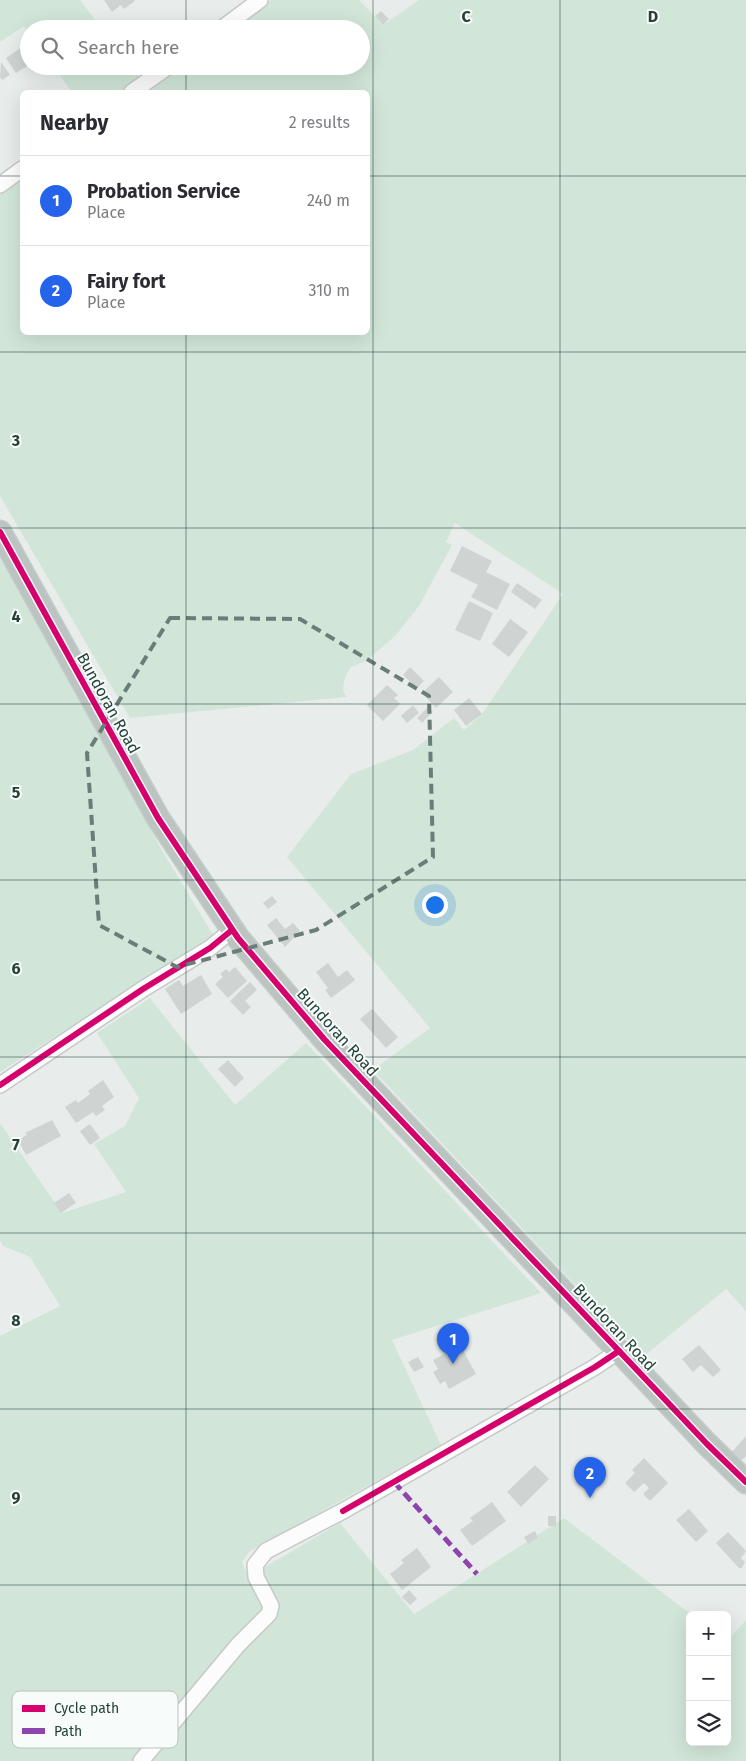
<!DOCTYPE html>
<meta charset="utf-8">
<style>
:root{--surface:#fff;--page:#f7f7f7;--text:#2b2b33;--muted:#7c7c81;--line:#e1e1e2;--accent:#2563eb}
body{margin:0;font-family:"Fira Sans",sans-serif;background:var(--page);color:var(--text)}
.controls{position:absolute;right:15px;bottom:15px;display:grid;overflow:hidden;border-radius:8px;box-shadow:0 5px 20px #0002}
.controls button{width:45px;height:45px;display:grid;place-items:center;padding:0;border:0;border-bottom:1px solid var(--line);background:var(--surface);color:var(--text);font:25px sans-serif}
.you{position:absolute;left:434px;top:904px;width:18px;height:18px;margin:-12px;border:4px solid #fff;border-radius:50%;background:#1a73e8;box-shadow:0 0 0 8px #1a73e833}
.badge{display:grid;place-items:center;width:32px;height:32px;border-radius:50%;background:var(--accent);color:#fff;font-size:16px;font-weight:700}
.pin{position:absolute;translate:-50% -41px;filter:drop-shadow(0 1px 2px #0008)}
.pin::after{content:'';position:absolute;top:26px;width:18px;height:15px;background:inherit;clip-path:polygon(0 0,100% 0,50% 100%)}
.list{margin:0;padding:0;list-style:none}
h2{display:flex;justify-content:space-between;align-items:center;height:65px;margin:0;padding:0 20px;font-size:21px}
h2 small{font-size:16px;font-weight:400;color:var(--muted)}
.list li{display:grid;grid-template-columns:32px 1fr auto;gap:15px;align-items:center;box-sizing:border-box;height:90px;padding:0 20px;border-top:1px solid var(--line)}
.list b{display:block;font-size:19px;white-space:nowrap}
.list p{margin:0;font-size:16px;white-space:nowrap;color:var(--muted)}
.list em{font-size:16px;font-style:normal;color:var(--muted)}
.icon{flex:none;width:28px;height:28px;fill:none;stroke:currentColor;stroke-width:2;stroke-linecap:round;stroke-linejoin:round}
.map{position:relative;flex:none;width:746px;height:1761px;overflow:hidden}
.search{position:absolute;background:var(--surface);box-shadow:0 5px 20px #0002;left:20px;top:20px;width:350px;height:55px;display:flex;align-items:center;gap:12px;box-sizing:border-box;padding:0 18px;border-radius:28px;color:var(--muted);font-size:19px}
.panel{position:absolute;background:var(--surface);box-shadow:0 5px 20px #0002;left:20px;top:90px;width:350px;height:245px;border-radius:8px}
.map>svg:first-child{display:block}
</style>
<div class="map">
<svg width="746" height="1761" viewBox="0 0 746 1761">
<rect width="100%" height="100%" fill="#e8edeb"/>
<g fill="#d1e6d8">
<polygon points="0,0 80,0 102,29 29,29 29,32 24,26 0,42"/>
<polygon points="271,0 359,0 383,25 419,0 746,0 746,1311 726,1289 643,1357 373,1070 430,1028 287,857 351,774 413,750 454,718 464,730 482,714 563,594 455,523 446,542 452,545 419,606 395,636 366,661 351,667 345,677 343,689 346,697 130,718 0,496 0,193 22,177 22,332 368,332 368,92 142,92 179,66 361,66 361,29 231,29"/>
<polygon points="53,66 131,66 140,78 120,92 72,92"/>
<polygon points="0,558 163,852 213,935 0,1072"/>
<polygon points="150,998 235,1105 306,1043 541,1293 392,1340 441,1445 249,1552 242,1562 248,1577 340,1523 414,1614 564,1518 692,1615 690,1615 690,1742 727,1742 727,1641 746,1620 746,1761 0,1761 0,1336 60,1306 30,1257 3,1246 0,1241 0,1123 62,1213 126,1192 94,1144 125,1126 139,1098 97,1033"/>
</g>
<g fill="#cfd4d2">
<polygon points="104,0 134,0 135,1 124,9 121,5 112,12"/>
<polygon points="381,11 389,19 383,25 375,16"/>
<polygon points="28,43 29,65 16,73 6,58"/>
<polygon points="1,62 10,75 2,80 0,77"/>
<polygon points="462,546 492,561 486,572 510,584 497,610 471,597 478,585 450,571"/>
<polygon points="517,583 542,600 535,609 511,592"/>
<polygon points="469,601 493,613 480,641 455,630"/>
<polygon points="510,619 528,632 509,657 492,644"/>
<polygon points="410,667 424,681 417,688 403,675"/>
<polygon points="439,677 453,692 436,708 422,693"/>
<polygon points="387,685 398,695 394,698 400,704 383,721 367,705"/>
<polygon points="469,698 482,714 466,726 454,710"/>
<polygon points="413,705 419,713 407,723 401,716"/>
<polygon points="428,707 433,712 422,723 417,718"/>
<polygon points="272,896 277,902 268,909 263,903"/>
<polygon points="276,918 285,929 293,923 300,931 285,947 267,925"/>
<polygon points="328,963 338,977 347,970 355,980 331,998 325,990 328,988 316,972"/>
<polygon points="235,967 247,981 228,998 215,984 223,977 220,974 226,969 229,972"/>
<polygon points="201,975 212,994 181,1014 165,989 179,980 183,986"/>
<polygon points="250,982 257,990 245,1001 251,1007 243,1015 230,1001"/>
<polygon points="372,1009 398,1037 386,1048 360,1019"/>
<polygon points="228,1060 244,1078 235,1087 218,1069"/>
<polygon points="103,1080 114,1097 102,1106 105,1110 96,1116 93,1112 76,1123 65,1107 76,1100 78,1103 90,1094 88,1091"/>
<polygon points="52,1120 61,1136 26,1155 18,1140 27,1135 25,1133"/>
<polygon points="90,1124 100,1138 90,1145 80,1131"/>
<polygon points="69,1193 76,1203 61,1213 54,1203"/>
<polygon points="460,1345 476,1374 449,1389 445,1381 440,1384 433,1372 438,1369 433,1360"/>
<polygon points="699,1345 721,1370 713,1377 701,1365 693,1372 682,1359"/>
<polygon points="418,1357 424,1367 414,1372 408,1362"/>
<polygon points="746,1436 746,1456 742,1460 732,1452"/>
<polygon points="644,1458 668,1483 650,1501 643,1494 649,1488 644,1483 634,1492 625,1483 635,1473 632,1470"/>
<polygon points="535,1465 549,1479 521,1507 507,1492"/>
<polygon points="492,1502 506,1521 472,1546 460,1530 473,1521 470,1518"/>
<polygon points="689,1509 708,1531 696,1542 676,1520"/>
<rect x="548" y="1516" width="8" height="10"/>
<polygon points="535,1531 538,1538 528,1544 524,1537"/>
<polygon points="728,1532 746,1551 741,1558 745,1562 742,1568 739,1568 716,1543"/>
<polygon points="417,1548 431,1567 402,1590 390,1574 404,1563 401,1560"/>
<polygon points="409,1590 417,1599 410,1605 402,1597"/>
</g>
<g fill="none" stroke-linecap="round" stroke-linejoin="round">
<g stroke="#c5cac8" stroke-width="18">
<g id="minor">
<polyline points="221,29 260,0"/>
<polyline points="132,92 169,66"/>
<polyline points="0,185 22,169"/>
<polyline points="0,1085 143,989 210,948 232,930"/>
<polyline points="141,1761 238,1645 269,1614 271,1606 256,1577 255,1565 266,1551 343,1511 595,1367 619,1351"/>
</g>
</g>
<g stroke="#c3ccc9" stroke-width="25">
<polyline id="highway" points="0,532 158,818 238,938 324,1039 707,1444 746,1482"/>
</g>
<use href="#minor" stroke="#fcfcfc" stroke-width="15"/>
<use href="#highway" stroke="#bcc4c2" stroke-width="22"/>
<polyline stroke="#8e44ad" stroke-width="5" stroke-dasharray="10 5" stroke-linecap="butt" points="394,1482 477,1574"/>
<g stroke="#f7fbf9" stroke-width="9">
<g id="cycleway">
<polyline points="0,532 158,818 238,938 324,1039 707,1444 746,1482"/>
<polyline points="0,1085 143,989 210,948 232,930"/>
<polyline points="343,1511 595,1367 619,1351"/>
</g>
</g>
<use href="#cycleway" stroke="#d6006c" stroke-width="6"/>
</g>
<path fill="none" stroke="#697e78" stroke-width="4" stroke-dasharray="10 6" stroke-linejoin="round" d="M170,618L300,619L429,696L433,857L316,930L177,967L99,925L87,753Z"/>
<path fill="none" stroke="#24423a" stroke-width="1" stroke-opacity="0.55" d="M186,0V29M373,0V1761M560,0V1761M186,66V92M0,176H22M368,176H746M186,332V1761M0,352H746M0,528H746M0,704H746M0,880H746M0,1057H746M0,1233H746M0,1409H746M0,1585H746"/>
<g text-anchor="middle" stroke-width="4" stroke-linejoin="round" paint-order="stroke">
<g font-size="16" fill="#24423a" stroke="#f7fbf9">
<text transform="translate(109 703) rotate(61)" y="6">Bundoran Road</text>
<text transform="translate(338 1032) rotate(48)" y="6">Bundoran Road</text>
<text transform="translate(615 1327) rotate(47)" y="6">Bundoran Road</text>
</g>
</g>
<rect x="12" y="1691" width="166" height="57" rx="8" fill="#f7fbf9" stroke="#b8c4c0" stroke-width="1"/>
<rect x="22" y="1705" width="23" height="7" fill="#d6006c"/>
<rect x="22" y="1728" width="23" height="6" fill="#8e44ad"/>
<g font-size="14" fill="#24423a">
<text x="54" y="1713">Cycle path</text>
<text x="54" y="1736">Path</text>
</g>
<g font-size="16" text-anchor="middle" font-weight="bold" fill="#24423a" stroke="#f7fbf9" stroke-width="4" stroke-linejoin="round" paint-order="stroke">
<text x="466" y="22">C</text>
<text x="653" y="22">D</text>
<text x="16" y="446">3</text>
<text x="16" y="622">4</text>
<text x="16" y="798">5</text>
<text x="16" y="974">6</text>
<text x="16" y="1150">7</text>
<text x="16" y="1326">8</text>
<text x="16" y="1503">9</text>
</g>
</svg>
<div class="controls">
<button>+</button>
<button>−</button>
<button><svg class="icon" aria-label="layers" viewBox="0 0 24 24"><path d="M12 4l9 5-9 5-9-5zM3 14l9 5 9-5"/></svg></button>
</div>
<div class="you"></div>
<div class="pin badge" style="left:453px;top:1364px">1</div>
<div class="pin badge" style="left:590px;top:1498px">2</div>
<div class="search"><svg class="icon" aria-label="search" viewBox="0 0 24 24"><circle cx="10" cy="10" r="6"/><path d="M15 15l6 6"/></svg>Search here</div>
<section class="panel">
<h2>Nearby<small>2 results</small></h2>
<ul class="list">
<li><span class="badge">1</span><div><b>Probation Service</b><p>Place</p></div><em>240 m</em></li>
<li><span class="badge">2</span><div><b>Fairy fort</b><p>Place</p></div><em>310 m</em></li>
</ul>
</section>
</div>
